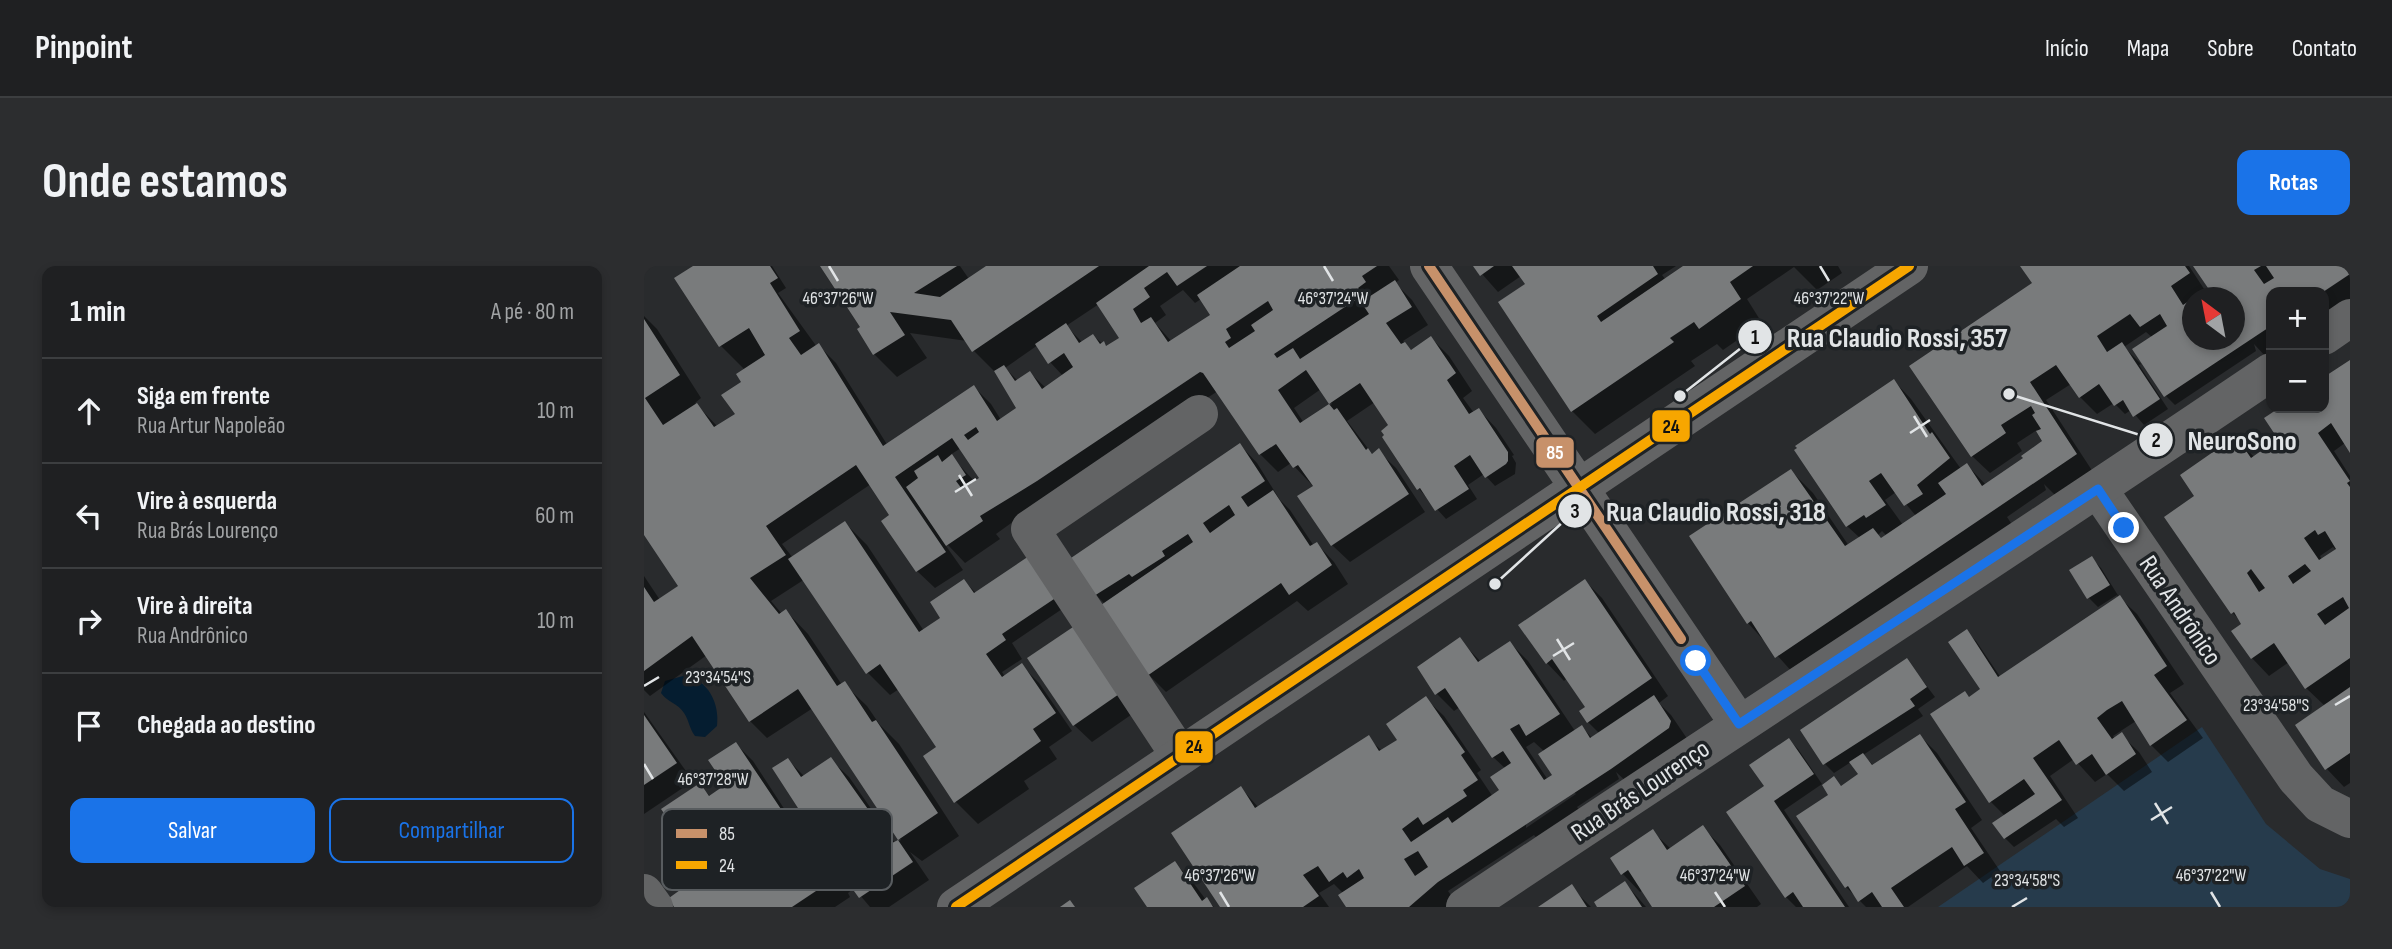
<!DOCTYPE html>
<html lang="pt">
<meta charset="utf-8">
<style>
:root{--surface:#1f2022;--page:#2c2d2f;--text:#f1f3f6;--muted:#a1a3a5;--line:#3c3e40;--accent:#1a73e8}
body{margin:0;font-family:"Sofia Sans Condensed",sans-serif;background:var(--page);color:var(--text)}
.controls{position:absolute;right:21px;top:21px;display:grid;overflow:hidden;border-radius:14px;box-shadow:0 4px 10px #0003}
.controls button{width:63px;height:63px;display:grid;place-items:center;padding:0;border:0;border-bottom:2px solid var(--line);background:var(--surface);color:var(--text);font:35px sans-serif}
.compass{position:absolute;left:1538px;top:21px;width:63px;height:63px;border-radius:50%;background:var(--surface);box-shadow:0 4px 10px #0003;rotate:328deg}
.stop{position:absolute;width:21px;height:21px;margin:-16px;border:5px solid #1a73e8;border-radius:50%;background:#fff}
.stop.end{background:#1a73e8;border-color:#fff;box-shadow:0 2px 7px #0008}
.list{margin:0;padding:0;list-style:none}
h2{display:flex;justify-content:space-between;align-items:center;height:91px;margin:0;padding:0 28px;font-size:30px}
h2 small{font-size:23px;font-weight:400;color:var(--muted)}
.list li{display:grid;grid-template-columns:46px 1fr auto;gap:21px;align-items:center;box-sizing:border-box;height:105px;padding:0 28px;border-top:2px solid var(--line)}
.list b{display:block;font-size:26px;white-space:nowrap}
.list p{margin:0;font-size:23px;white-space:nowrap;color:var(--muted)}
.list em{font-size:23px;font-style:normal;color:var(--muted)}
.actions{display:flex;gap:14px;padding:21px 28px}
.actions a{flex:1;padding:16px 0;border:2px solid var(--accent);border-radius:14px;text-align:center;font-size:24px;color:var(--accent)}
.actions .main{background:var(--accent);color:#fff}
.icon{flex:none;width:38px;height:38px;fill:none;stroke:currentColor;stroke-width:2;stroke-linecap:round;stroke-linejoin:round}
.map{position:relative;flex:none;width:1706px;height:641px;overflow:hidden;border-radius:14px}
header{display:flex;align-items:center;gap:42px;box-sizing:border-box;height:98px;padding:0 35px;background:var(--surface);border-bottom:2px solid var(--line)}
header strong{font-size:33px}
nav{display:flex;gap:38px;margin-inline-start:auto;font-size:24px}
.intro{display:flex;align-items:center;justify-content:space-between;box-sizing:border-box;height:168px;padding:0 42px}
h1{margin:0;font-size:49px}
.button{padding:18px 32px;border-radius:14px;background:var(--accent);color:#fff;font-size:24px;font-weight:700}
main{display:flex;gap:42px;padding:0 42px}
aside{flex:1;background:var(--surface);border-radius:14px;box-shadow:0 4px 10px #0003}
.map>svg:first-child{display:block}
</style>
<header>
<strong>Pinpoint</strong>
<nav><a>Início</a><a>Mapa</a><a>Sobre</a><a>Contato</a></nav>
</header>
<div class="intro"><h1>Onde estamos</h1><a class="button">Rotas</a></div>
<main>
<aside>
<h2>1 min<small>A pé · 80 m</small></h2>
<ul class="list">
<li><svg class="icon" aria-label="ahead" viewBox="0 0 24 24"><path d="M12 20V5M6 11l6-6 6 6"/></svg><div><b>Siga em frente</b><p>Rua Artur Napoleão</p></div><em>10 m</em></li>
<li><svg class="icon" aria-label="left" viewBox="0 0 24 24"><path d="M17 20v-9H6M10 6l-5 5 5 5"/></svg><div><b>Vire à esquerda</b><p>Rua Brás Lourenço</p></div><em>60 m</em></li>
<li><svg class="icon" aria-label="right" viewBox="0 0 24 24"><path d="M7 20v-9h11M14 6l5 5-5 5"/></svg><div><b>Vire à direita</b><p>Rua Andrônico</p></div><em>10 m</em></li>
<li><svg class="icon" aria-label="arrive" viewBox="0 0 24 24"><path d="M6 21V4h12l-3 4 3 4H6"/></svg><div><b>Chegada ao destino</b></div></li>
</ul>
<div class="actions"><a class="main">Salvar</a><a>Compartilhar</a></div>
</aside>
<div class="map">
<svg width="1706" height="641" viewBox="0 0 1706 641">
<rect width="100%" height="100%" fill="#292b2d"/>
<polygon fill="#263b4c" points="1558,461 1622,558 1676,603 1706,613 1706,641 1294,641"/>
<path fill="#051d30" d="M39,410C64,412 76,438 73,460L61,471L51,470C45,462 45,454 40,447C34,437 23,436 17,427L21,415Z"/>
<g fill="#0007" fill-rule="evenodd">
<path d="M51,0H128L142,22L134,27L173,81L175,80L192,97L244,180L330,121L347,138L357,154L374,142L352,107L330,85L323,75L266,67L283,92L253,111L230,88L218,62L178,0H316L325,13L345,0H745L755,14L751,17L768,34L784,59L759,75L768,85L787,72L805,90L828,125L819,132L830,147L835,144L852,162L870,189L868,190L872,197L871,208L851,220L840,208L824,219L833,233L802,253L775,223L740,171L746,159L731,136L703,155L729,189L734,185L752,202L781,246L706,296L688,279L670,221L647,197L634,206L616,188L574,125L370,255L352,268L356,273L321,297L304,279L302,280L319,304L291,322L273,305L248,249L227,218L138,278L149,292L201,257L223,279L280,365L299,352L320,315L332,327L385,292L421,341L368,377L378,393L358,406L361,411L378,400L395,417L428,465L405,481L413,493L380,515L385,523L334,558L312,536L295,481L255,423L246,429L224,407L161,313L127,335L138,348L142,345L164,368L198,419L200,418L223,440L236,459L255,478L315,570L278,595L266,586L285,614L245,641H226L210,622L204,627L206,631L191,641H33L27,632L64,604L55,594L20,544L56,520L67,531L83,520L92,478L109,495L154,564L159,565L167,559L144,494L161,511L187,494L205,511L251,577L257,574L169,442L123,472L106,455L63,389L6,430L0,424V310L16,334L36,320L0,266V50L13,63L57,132L51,137L74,161L93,149L101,104L77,80ZM539,24L551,37L557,33L568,50L528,76L511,57L522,49L516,40ZM455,38L477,72L463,81L449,70L438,76L422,60ZM394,79L406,96L419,110L402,122L386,107L374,115L361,102ZM677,123L688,138L660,157L650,142ZM317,182L337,212L331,216L306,189Z"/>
<polygon points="831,0 1032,0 1018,9 1022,14 1043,0 1194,0 1198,7 1173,24 1150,1 1103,33 1118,57 1079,84 1073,78 1047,95 1051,100 951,168 928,145 896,97 883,19 877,10 854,26"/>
<path d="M1378,0H1545L1562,26L1566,23L1551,0H1706V37L1680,54V26H1627V89L1623,92L1610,78L1612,85L1531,139L1522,130L1509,72L1502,66L1480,81L1497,98L1495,99L1524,143L1500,159L1487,144L1481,148L1470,137L1453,148L1436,131L1427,118L1402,134L1449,206L1413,231L1400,218L1402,224L1363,251L1369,260L1150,408L1104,357L1147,205L1169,227L1205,280L1216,272L1203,260L1250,115L1267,133L1317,203L1323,199L1342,219L1381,193L1401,176L1393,164L1373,177L1378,185L1346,207L1328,190L1390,18ZM1548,32H1590V74H1548ZM1252,226L1272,250L1259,259L1241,234ZM1238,265L1243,270L1238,273L1234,269Z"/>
<path d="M1706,96V183L1701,177L1690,185L1706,210V517L1700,521L1683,503L1653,459L1681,440L1662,422L1645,396L1625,410L1608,392L1600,359L1588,346L1553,231L1592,172L1611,192L1636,173L1622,152L1638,142H1680V114ZM1689,281L1693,285L1678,294L1676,290Z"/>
<polygon points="596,179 613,197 636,234 646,244 670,280 673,278 690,296 704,318 664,345 653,335 522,426 504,408 461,338 452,329"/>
<polygon points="1448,293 1457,302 1475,331 1493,348 1540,418 1526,427 1559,472 1524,496 1507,479 1492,455 1469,470 1471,473 1477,469 1495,486 1508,506 1480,525 1463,508 1451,516 1430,493 1406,510 1434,552 1420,561 1412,553 1370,581 1361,572 1361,550 1347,536 1289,449 1321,427 1326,432 1339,424 1323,366 1332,375 1357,412 1475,332 1473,329 1454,341 1445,332"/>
<path d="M941,315L958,332L1024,430L1015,437L1027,449L1044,474L986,519L972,506L975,513L933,541L940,550L898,578L890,569L804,625L811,635L803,641H705L697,629L699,627L690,618L675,627L685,641H578L529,567L597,522L615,542L724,472L738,485L755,475L782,433L800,450L837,504L833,507L849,531L857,525L862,503L849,491L816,441L810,445L793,428L816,374L837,396L866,377L884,395L931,465L938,461L948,472L955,467L944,456L943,441L923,412L920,415L903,397L877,359ZM890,476L901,486L910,509L904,514L882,481ZM930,526L932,528L882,562V557Z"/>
<polygon points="449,379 494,444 448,476 430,459"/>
<polygon points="1263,394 1291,431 1274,443 1279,450 1219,489 1230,500 1276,470 1293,487 1338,554 1327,562 1356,605 1339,617 1323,600 1264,641 1222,641 1202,621 1186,529 1190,513 1198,521 1216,509 1207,496 1190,507 1181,498"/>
<polygon points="0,446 49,515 0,548"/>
<polygon points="1145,474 1154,483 1178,518 1140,544 1205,641 1152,641 1142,631 1120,523"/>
<polygon points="1059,562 1076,579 1117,638 1113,641 1010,641 999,624 996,626 979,608 968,593 1009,566 1027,583"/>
<polygon points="531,597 548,615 562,634 570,641 505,641 493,623"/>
<polygon points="981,617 1002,641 955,641 952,637"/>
<polygon points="927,621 947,641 898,641"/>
</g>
<g fill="#797b7c" fill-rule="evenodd">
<path d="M49,0H126L134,12L126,17L156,65L145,72L157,89L175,77L239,180L330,119L353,155L372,142L350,105L360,99L371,115L386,105L398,123L429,101L420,87L404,98L391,78L422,57L435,77L449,68L456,78L460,75L462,80L475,72L452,37L505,0H563L533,20L523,6L500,22L506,31L489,43L497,57L507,51L524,76L566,49L553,29L596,0H733L718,10L722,16L714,22L719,29L630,88L633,92L649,82L656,93L725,48L717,36L751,14L768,41L742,57L757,78L761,76L767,84L787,70L812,107L803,114L825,148L835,142L864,186V195L862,198L841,212L826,189L810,200L825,223L791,245L776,222L773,224L738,171L740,169L737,165L744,159L716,117L685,138L662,104L634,124L656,157L685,138L690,144L693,142L722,184L724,182L728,188L735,182L765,228L687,280L653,230L669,220L654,199L649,202L632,178L615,189L559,107L556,106L393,215L336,250L339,255L302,280L262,221L274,212L270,205L294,189L298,196L308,188L322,209L312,215L318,223L335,212L308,172L251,211L302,286L272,306L237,255L245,249L212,199L122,260L142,289L106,312L135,348L142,343L193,420L201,415L228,456L232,454L294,547L254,574L154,423L105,456L48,370L0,405V321L10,336L34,320L0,269V53L36,109L1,132L19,159L53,137L70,161L91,148L77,129L97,116L92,108L121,89L105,62L75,81L30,12ZM624,35L629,44L607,59L611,65L585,82L581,76L587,72L582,63ZM332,161L335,166L324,174L320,169Z"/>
<polygon points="176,0 313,0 270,27 296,31 342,0 455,0 328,86 307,54 246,46 261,69 229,89 213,63 216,61"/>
<polygon points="829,0 850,0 836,10"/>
<polygon points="868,0 1009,0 1014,8 953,50 957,56 1039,0 1109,0 1086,16 1097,33 1055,63 1050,56 1026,72 1030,76 927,146 854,36 881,18"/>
<polygon points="1376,0 1541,0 1546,7 1527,20 1539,39 1548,33 1548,74 1590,74 1590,32 1550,32 1564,22 1549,0 1617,0 1610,4 1620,18 1630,12 1622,0 1706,0 1706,8 1679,26 1627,26 1627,60 1520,131 1488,83 1523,60 1516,48 1496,61 1486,48 1453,70 1463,86 1478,76 1516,133 1489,151 1479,134 1470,140 1455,118 1435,132 1412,99 1386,116 1433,188 1131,392 1107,355 1103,358 1045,270 1147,203 1201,280 1229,262 1237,272 1302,228 1294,217 1323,197 1338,220 1379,192 1377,190 1398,175 1392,165 1397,163 1388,149 1391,147 1387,140 1357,159 1362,167 1327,191 1265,100 1388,17"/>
<path d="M1706,94V187L1687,157L1674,167L1706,215L1703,217L1706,221V392L1661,423L1630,377L1607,393L1587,365L1597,358L1590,346L1587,348L1520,251L1550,230L1536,209L1592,170L1607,192L1634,173L1620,152L1635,142H1680V111ZM1671,264L1674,269L1681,265L1692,283L1675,294L1660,272ZM1661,298L1667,305L1649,318L1644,310ZM1607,303L1621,322L1615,326L1603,307ZM1699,331L1705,342L1681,359L1673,348Z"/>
<polygon points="1250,113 1286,168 1288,166 1306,192 1273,219 1279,228 1260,240 1237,207 1225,215 1242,239 1222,252 1220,249 1202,261 1150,184 1153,182 1151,180"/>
<path d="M596,177L621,215L597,231L604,241L629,224L666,280L673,276L688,299L645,329L637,317L503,410L457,339L549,276L544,268L518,285L521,290L488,311L485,308L450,330L427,292ZM585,239L591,249L566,267L559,257Z"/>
<polygon points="201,255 275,366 296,352 286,336 320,313 330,327 385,290 413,331 358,368 362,374 342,388 358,411 378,397 412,447 389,463 397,475 310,537 279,490 292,481 236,398 222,408 144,293"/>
<polygon points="1448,290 1466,319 1443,333 1425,304"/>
<polygon points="941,313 1008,412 943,457 935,445 941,441 908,393 902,398 874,359"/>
<polygon points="1476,329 1523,400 1510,409 1543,454 1506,480 1478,435 1463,444 1453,452 1468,473 1478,466 1492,488 1462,509 1448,488 1432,499 1415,474 1389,492 1418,534 1360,573 1348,557 1391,528 1380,513 1345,537 1286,448 1321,425 1325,431 1336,423 1304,376 1323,363 1354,411"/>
<polygon points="432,359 478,426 429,460 383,392"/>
<path d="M816,371L834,396L866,375L916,448L882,470L875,458L866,463L900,514L908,509L894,488L938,459L946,472L1010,429L1027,455L1025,462L967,503L794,616L765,641H702L694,629L720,612L715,603L703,612L699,606L685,616L674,600L659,609L675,630L659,641H576L527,567L597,520L611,542L725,469L735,485L753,474L742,458L782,430L821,486L817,489L834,514L819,524L823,530L779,559L774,551L758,563L767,576L804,551L808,557L855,524L846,511L867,497L859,485L848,492L801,422L791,429L773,401ZM774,585L784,601L771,610L760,593Z"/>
<polygon points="1263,392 1283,421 1266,433 1271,440 1179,499 1156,464"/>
<polygon points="1706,421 1706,487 1681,504 1651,459"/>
<polygon points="0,449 33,497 0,519"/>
<polygon points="1276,468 1322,536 1311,543 1340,587 1320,600 1308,581 1278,601 1247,622 1260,641 1238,641 1228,626 1214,636 1204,620 1201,622 1152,550 1184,529 1178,519 1190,510 1197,520 1214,508 1205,496 1219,487 1228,499"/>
<polygon points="1145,472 1170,508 1130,535 1201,641 1159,641 1149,626 1141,632 1082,546 1120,520 1105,499"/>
<polygon points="92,476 151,564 156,560 158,564 165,559 128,502 144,492 157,511 187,491 248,577 254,574 269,596 215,632 195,604 187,609 190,613 148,641 30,641 25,632 43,619 42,616 80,592 81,594 100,582 90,568 62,586 64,589 53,595 17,543 56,517 65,530 81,519 64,494"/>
<polygon points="1059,559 1101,620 1070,641 1008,641 984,604 977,609 966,592 1009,563 1023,584"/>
<polygon points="531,595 558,635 563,631 569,641 503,641 490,622"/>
<polygon points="981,615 998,641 953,641 950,636"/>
<polygon points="928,618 943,641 894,641"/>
<polygon points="426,634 431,641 416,641"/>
</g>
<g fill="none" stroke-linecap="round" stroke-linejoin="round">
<g stroke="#636465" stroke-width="38">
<polyline points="785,0 1095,458"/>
<polyline points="1680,70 1706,52"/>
<polyline points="1454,223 1652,512 1676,538 1706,553"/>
<polyline points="536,490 386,263 555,148"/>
<polyline points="0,627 10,641"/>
<polyline points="312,641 1265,0"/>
<path d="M821,641C1089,462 1360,287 1627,106"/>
</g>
<g stroke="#1e2225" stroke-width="16">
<polyline id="bus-1" points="785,0 1037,373"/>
</g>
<g stroke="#1e2225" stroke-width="16">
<polyline id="bus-2" points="312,641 1265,0"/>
</g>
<use href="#bus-1" stroke="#c7916a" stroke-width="10"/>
<use href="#bus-2" stroke="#f7a600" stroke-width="10"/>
</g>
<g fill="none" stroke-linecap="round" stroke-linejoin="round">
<polyline stroke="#1a73e8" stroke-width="9" points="1052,395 1095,458 1454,223 1480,262"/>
</g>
<path fill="none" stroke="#e1e4e6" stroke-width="2.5" d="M185,0L194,15M680,0L689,15M1176,0L1185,15M1270,150L1283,171M1266,167L1286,154M315,209L328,230M311,226L332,213M913,373L926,394M909,390L930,377M0,420L15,411M1691,439L1706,430M0,498L9,513M1511,537L1524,558M1507,554L1528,541M576,626L585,641M1071,626L1081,641M1567,626L1576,641M1368,641L1383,632"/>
<g text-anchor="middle" stroke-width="7" stroke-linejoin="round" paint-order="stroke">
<g font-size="26" fill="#e1e4e6" stroke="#1e2225">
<text transform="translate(1537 344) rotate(56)" y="9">Rua Andrônico</text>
<text transform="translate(996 524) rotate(-34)" y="9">Rua Brás Lourenço</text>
</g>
</g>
<rect x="18" y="543" width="230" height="81" rx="10" fill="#1e2225" stroke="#585c5f" stroke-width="2"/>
<rect x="32" y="563" width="31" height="9" fill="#c7916a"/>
<rect x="32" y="595" width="31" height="8" fill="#f7a600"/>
<g font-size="19" fill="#e1e4e6">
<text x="75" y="574">85</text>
<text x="75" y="606">24</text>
</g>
<g font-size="18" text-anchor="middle" fill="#e1e4e6" stroke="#1e2225" stroke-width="7" stroke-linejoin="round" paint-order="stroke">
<text x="689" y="38">46°37'24"W</text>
<text x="194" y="38">46°37'26"W</text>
<text x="1185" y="38">46°37'22"W</text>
<text x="74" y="417">23°34'54"S</text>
<text x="1632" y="445">23°34'58"S</text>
<text x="69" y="519">46°37'28"W</text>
<text x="576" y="615">46°37'26"W</text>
<text x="1071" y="615">46°37'24"W</text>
<text x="1567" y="615">46°37'22"W</text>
<text x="1383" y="620">23°34'58"S</text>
</g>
<path fill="none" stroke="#e1e4e6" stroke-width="2.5" d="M1036 130L1111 71M1365 128L1512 174M851 318L931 245"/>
<g fill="#e1e4e6" stroke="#1e2225" stroke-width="2.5">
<circle cx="1036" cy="130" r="7"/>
<circle cx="1365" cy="128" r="7"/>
<circle cx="851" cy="318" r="7"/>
<circle cx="1111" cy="71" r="18"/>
<circle cx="1512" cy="174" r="18"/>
<circle cx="931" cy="245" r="18"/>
</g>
<g font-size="21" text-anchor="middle" font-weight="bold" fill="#111">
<text x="1111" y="78">1</text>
<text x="1512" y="181">2</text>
<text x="931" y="252">3</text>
</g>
<g font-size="28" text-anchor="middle" font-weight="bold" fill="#e1e4e6" stroke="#1e2225" stroke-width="7" stroke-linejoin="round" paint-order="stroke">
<text x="1253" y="81">Rua Claudio Rossi, 357</text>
<text x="1598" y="184">NeuroSono</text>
<text x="1072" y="255">Rua Claudio Rossi, 318</text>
</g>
<g stroke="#1e2225" stroke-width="2.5">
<rect x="1007" y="143" width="40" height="34" rx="7" fill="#f7a600"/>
<rect x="891" y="170" width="40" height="33" rx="7" fill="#c7916a"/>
<rect x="530" y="464" width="40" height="34" rx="7" fill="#f7a600"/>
</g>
<g font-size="19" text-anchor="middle" font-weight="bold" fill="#fff">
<text x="911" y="193">85</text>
</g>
<g font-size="19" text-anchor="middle" font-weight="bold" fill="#111">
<text x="1027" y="167">24</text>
<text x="550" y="487">24</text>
</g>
</svg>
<div class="controls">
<button>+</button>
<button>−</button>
</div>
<svg class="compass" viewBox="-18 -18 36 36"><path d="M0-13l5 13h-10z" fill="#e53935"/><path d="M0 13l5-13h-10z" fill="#a1a3a5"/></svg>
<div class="stop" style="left:1052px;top:395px"></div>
<div class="stop end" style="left:1480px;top:262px"></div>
</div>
</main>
